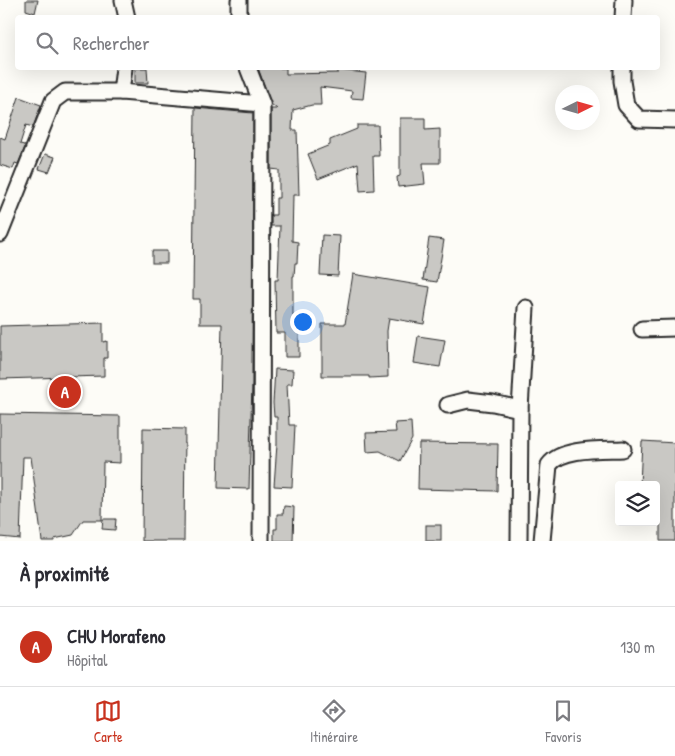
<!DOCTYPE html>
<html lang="fr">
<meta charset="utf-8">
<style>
:root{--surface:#fff;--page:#f2f2f3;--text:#2b2b33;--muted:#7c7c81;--line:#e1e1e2;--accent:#c8321e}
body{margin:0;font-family:"Patrick Hand",sans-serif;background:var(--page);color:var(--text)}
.controls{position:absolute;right:15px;bottom:15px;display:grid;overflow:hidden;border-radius:5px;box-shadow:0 5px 20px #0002}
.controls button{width:45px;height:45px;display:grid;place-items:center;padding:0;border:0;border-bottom:1px solid var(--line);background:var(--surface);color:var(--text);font:25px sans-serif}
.compass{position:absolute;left:555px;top:85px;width:45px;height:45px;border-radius:50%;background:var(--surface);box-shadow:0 5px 20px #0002;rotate:85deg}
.you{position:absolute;left:302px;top:321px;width:18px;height:18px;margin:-12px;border:4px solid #fff;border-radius:50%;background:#1a73e8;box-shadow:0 0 0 8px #1a73e833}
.badge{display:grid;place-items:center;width:32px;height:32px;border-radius:50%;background:var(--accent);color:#fff;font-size:16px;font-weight:700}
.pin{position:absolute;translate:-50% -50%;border:2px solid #fff;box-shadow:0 1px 5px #0006}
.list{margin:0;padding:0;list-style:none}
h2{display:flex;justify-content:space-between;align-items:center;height:65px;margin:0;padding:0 20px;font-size:21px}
h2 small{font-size:16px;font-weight:400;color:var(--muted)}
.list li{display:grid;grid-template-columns:32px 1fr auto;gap:15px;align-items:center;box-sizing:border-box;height:80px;padding:0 20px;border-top:1px solid var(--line)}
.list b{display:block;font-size:19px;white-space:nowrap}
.list p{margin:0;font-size:16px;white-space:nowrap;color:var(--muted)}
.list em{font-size:16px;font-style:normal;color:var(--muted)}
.icon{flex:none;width:28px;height:28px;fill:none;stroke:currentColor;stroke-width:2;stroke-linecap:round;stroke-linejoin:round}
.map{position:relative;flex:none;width:675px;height:541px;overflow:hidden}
.search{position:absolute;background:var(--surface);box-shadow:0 5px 20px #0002;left:15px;right:15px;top:15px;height:55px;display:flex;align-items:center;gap:12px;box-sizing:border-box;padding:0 18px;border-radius:5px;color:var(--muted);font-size:19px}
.sheet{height:145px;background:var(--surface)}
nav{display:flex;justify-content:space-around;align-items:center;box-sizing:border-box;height:70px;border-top:1px solid var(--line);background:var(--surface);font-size:14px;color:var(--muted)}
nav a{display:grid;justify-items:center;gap:2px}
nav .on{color:var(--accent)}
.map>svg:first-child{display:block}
</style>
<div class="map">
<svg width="675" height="541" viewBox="0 0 675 541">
<rect width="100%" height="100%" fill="#fdfcf7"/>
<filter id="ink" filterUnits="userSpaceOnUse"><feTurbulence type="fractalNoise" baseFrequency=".02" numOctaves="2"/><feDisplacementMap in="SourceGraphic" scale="10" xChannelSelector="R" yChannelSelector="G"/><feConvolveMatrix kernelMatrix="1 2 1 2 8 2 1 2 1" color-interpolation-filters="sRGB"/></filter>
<g filter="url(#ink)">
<g fill="#c9c8c4" stroke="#2b2b2b">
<polygon points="26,0 38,0 35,13 26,10"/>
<polygon points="135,68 147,68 148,83 135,83"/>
<polygon points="258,68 286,68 286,74 338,73 338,70 366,73 363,99 351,98 352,91 320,87 321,105 312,105 293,110 292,130 297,130 299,195 293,195 292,241 298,242 297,263 295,263 294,276 293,276 293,316 299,316 299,357 285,357 285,333 276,333 275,280 278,280 280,226 271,226 271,215 276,215 276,198 279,198 279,170 271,169 271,109 277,109 271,104"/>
<polygon points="19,97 41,105 33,127 26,125 20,144 24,145 25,147 18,164 15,163 13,169 0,165 0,137 5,139"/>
<polygon points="195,108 253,113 252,383 249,489 218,488 222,324 200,324 200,299 193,299"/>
<polygon points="400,118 425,118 425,130 440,129 440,163 423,163 425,184 398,187 397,177 400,176"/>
<polygon points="357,125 378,125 379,156 373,156 374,190 360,191 358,163 318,179 308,154 330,145 330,140 357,129"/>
<polygon points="45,154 55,157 49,172 39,169"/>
<polygon points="322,235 340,236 338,276 320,275"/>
<polygon points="429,238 444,240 437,282 423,280"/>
<rect x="152" y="251" width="15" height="12"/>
<polygon points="353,274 430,287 424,324 389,318 387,331 388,377 369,378 369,376 322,376 322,324 345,324"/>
<polygon points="103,323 103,342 107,341 107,358 104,358 104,376 0,379 0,326"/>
<polygon points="418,336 445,340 440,367 414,363"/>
<polygon points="275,369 293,370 292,384 287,384 289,425 295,425 292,487 274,486 277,444 277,417 274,417 273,403"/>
<polygon points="0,414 120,416 120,463 103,462 102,520 83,520 73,535 54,539 54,541 42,541 31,457 23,457 20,539 0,537"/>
<polygon points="411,422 412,439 400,461 380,451 367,452 366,433 396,432 395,423"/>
<polygon points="143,428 185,429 184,541 142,541"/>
<polygon points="642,441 675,443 675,541 660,541 660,524 656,524 656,485 640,485"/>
<polygon points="419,443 498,444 497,491 418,489"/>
<polygon points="284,506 294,507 293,541 274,541 274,529 277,529 277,514 283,514"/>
<polygon points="103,519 116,519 115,530 102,529"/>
<rect x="426" y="525" width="15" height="16"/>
</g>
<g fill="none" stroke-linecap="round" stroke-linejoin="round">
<g stroke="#2b2b2b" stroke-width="19">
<g id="street">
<polyline points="123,0 127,18"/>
<polyline points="239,0 239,18"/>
<polyline points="623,18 624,0"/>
<polyline points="248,68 262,104 261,541"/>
<polyline points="622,68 622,81 626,105 639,119 675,120"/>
<polyline points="121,92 262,104"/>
<polyline points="0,234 53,101 65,92 121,92 124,68"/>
<polyline points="642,329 675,328"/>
<polyline points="448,405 468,400 493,403 520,409 519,541"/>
<polyline points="520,409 526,308"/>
<path d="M542,541L549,465C562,447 603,450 623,449"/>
</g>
</g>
<use href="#street" stroke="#fdfcf7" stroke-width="15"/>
</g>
</g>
</svg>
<div class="controls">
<button><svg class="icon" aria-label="layers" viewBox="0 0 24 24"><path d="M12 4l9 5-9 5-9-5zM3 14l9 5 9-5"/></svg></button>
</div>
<svg class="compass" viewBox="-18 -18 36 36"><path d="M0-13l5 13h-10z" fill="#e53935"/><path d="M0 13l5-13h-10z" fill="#7c7c81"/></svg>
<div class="you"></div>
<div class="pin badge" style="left:65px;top:392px">A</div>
<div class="search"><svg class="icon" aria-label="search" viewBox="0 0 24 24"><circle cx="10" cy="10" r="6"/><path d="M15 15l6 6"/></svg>Rechercher</div>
</div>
<section class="sheet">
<h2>À proximité<small></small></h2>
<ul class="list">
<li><span class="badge">A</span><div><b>CHU Morafeno</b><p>Hôpital</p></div><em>130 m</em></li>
</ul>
</section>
<nav>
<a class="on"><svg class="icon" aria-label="map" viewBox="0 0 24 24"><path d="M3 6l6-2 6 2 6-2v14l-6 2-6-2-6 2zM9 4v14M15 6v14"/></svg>Carte</a>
<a><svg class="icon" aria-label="directions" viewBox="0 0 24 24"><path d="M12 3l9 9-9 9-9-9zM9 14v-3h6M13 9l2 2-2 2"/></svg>Itinéraire</a>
<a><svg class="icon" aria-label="saved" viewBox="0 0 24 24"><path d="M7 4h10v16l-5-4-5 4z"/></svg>Favoris</a>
</nav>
